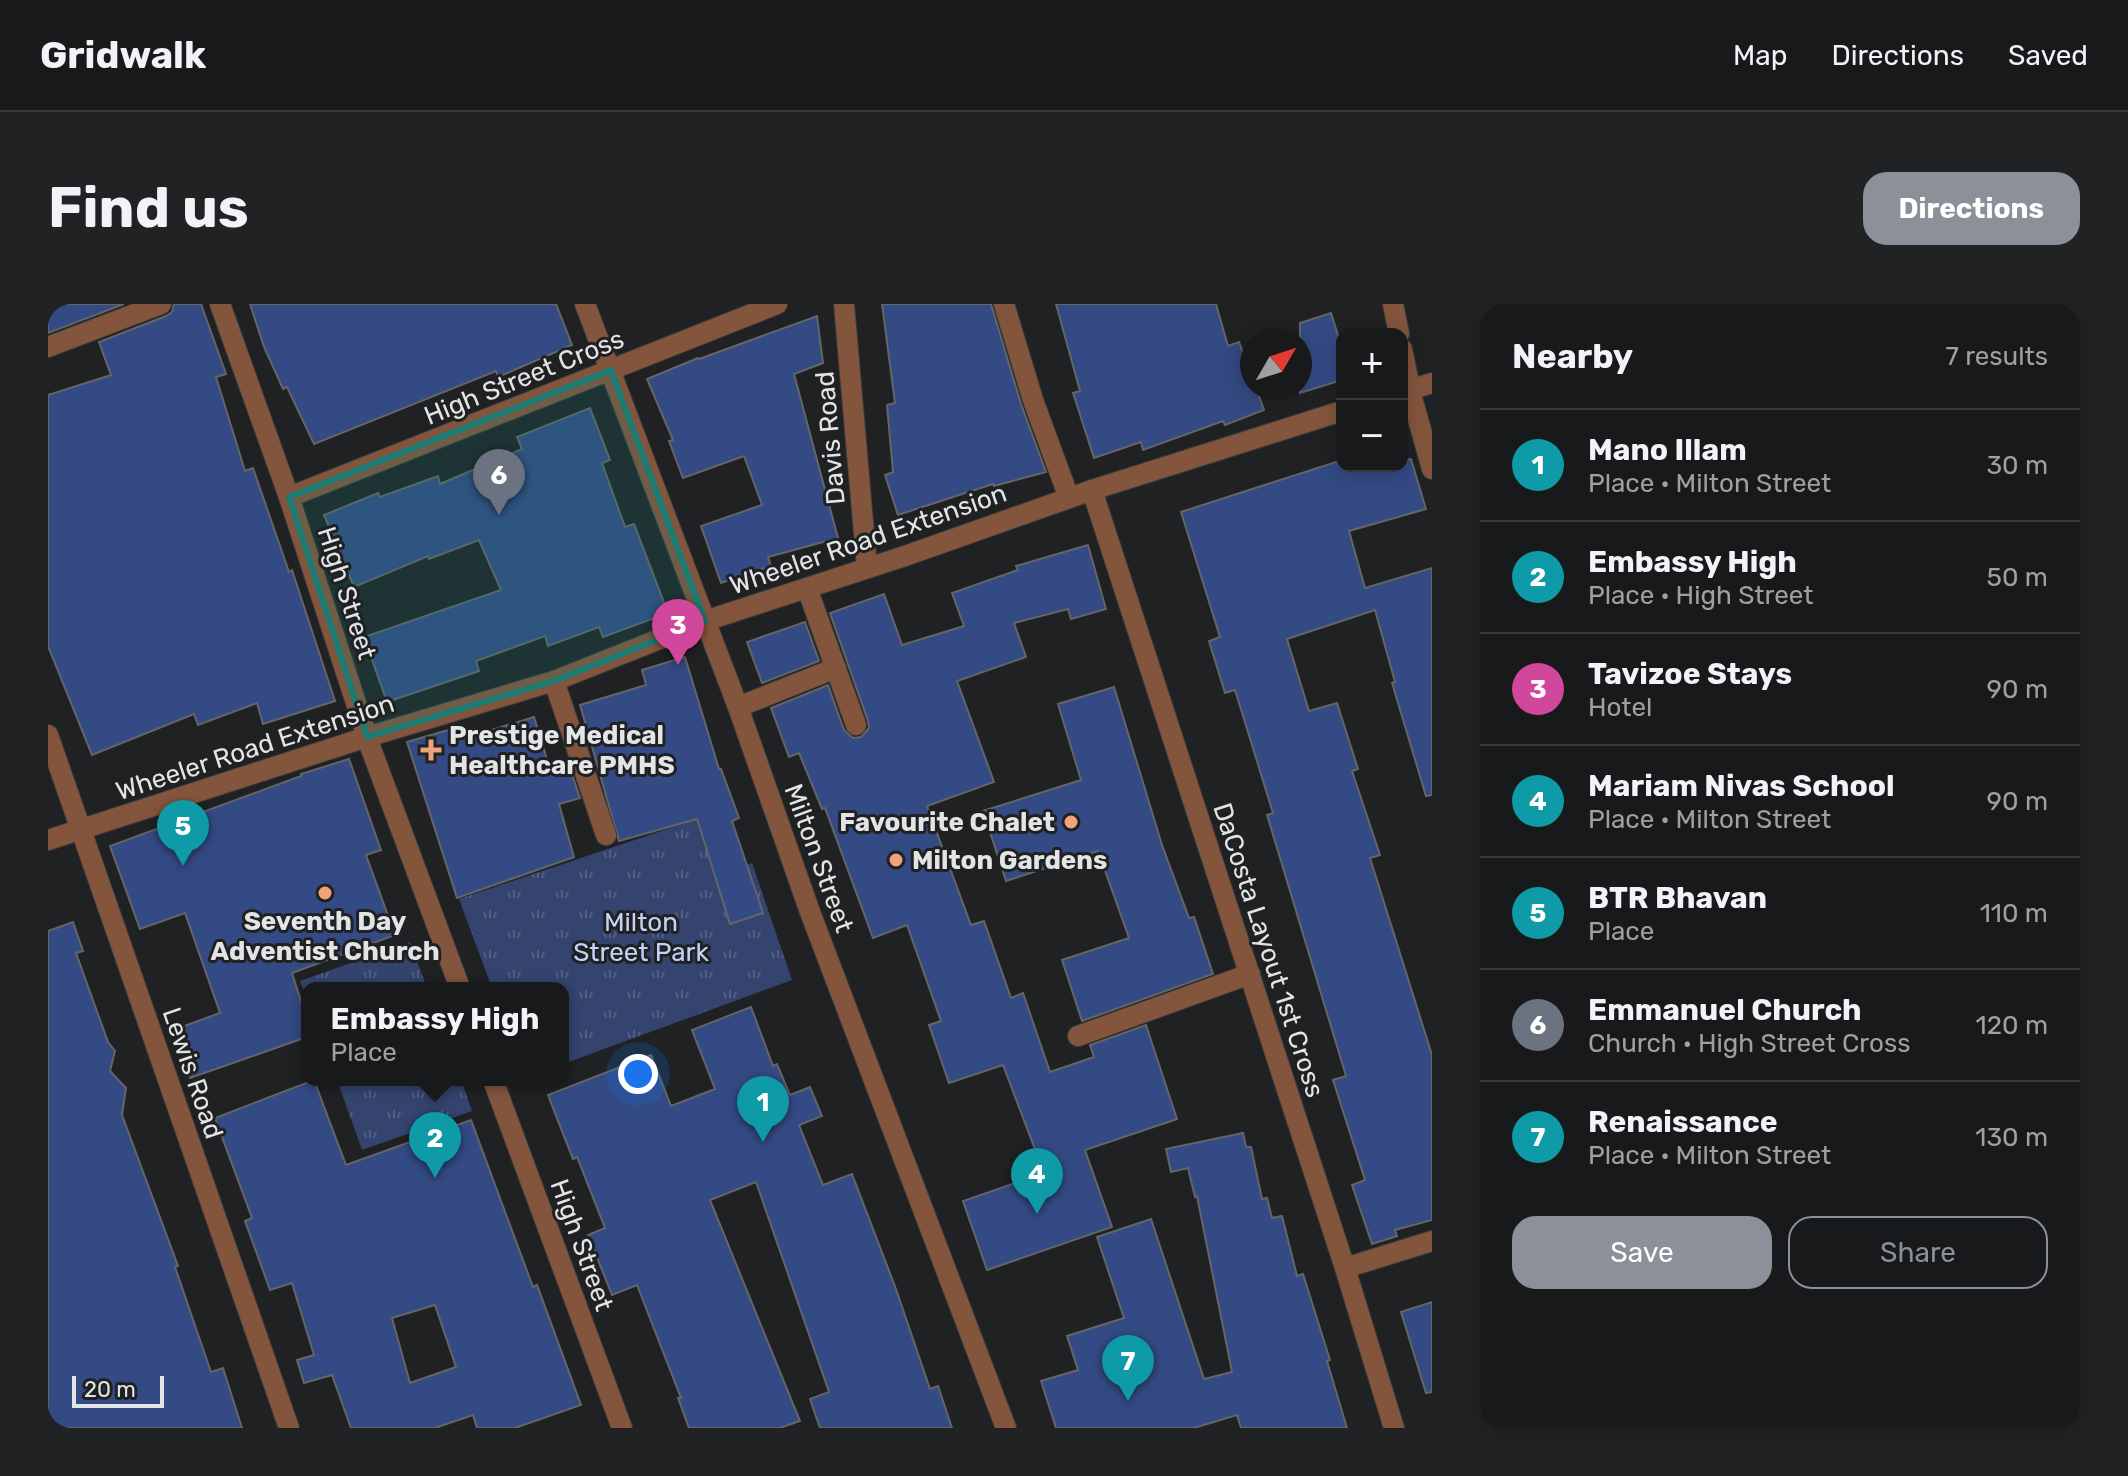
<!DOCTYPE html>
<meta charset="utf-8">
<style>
:root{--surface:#18191a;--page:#212223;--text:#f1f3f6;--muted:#9fa0a2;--line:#363839;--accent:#8c9099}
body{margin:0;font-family:Rubik,sans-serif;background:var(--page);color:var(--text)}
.controls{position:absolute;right:24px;top:24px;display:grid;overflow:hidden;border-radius:16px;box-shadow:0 4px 20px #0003}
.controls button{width:72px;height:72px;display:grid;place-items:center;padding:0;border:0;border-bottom:2px solid var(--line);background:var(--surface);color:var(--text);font:40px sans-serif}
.compass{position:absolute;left:1192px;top:24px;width:72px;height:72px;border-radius:50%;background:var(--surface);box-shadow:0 4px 20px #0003;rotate:51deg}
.scale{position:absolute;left:24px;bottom:20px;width:92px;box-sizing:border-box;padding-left:8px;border:4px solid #e3e4e5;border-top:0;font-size:22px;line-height:28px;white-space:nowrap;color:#e3e4e5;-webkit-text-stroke:6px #202123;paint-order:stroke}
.you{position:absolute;left:590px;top:770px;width:28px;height:28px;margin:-20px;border:6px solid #fff;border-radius:50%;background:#1a73e8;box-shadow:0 0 0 12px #1a73e833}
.badge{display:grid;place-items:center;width:52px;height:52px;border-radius:50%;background:var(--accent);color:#fff;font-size:26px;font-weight:700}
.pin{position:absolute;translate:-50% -66px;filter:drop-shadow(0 2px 4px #0008)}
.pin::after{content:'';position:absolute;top:42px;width:28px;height:24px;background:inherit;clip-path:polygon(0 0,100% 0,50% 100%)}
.popup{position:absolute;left:253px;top:678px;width:268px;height:104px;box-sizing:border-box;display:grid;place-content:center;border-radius:16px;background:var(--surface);filter:drop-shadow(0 2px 6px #0005);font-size:26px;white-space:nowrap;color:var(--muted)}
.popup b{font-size:30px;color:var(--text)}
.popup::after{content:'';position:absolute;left:50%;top:100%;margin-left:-16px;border:16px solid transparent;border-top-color:var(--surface)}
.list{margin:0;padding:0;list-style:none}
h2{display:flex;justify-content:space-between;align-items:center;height:104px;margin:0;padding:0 32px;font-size:34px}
h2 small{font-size:26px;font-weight:400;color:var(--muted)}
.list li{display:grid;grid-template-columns:52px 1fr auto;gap:24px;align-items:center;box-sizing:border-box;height:112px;padding:0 32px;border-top:2px solid var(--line)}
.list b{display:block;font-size:30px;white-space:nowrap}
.list p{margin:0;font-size:26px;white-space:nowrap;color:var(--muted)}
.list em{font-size:26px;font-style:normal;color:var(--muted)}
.actions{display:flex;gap:16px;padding:24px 32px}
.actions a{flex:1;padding:18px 0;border:2px solid var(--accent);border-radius:24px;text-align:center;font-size:28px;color:var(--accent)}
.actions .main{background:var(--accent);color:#fff}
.map{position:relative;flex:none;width:1384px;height:1124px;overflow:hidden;border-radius:24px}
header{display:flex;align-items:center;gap:48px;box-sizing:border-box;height:112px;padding:0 40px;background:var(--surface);border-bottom:2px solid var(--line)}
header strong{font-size:38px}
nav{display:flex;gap:44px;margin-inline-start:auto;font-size:28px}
.intro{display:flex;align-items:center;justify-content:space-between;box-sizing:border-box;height:192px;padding:0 48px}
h1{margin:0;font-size:56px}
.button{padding:20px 36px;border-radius:24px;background:var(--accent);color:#fff;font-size:28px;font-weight:700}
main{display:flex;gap:48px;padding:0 48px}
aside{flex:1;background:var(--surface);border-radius:24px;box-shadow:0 4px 20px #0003}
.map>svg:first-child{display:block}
</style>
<header>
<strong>Gridwalk</strong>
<nav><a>Map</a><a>Directions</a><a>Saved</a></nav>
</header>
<div class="intro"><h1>Find us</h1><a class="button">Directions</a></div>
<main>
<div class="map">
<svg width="1384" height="1124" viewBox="0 0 1384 1124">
<defs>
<pattern id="park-tufts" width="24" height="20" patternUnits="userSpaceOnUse" patternTransform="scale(2)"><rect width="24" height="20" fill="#34446f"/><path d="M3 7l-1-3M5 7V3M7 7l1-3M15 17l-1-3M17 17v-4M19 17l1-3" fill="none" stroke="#515f83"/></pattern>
</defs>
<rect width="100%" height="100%" fill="#202123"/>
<g fill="url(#park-tufts)">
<polygon points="649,515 668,572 704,559 744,676 515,760 515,684 444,684 411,595"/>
<polygon points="362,638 379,684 259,684 259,695 252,677"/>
<polygon points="289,776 413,776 424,807 314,846"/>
</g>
<g fill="#344a84" stroke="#636567" stroke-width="2" fill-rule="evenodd">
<polygon points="0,0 76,0 0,29"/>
<polygon points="126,0 153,0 178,70 168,73 197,167 205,164 241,268 244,266 287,397 215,420 209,399 150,421 146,410 44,451 0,342 0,91 63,71 51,38 118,12 124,8"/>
<polygon points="202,0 508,0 524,41 450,73 448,67 266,140 239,83 235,85 216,43"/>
<polygon points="834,0 943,0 973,100 998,168 946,182 945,180 850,211 837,171 845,168 839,101 847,99"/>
<polygon points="1008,0 1168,0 1180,42 1191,38 1204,73 1204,84 1208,84 1216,106 1177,121 1175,117 1095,146 1093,138 1046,154 1025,89 1032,87"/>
<polygon points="1283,9 1294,44 1294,76 1252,89 1252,19"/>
<polygon points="769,12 775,59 746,70 790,234 720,253 723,262 673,279 653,222 714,201 696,152 635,174 621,137 625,136 599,75 650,54 651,55"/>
<polygon points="542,104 562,156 554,159 577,223 586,220 620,309 555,333 551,323 500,342 497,332 428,357 431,367 339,398 316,333 453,286 431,236 381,255 380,252 306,283 276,211 330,189 332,193 390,172 392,180 474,145 469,133"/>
<polygon points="1363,155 1378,205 1301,227 1317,284 1384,264 1384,491 1378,492 1344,379 1347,378 1327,306 1239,335 1261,407 1289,399 1310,465 1304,467 1332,551 1322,554 1384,751 1384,916 1347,926 1349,932 1324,940 1304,881 1317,876 1285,776 1298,772 1219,511 1225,509 1187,386 1177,389 1161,337 1172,333 1133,208 1294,156 1294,162 1354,162 1354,157"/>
<polygon points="1040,241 1058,305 1023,315 1020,305 966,319 978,353 909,377 946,478 879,502 923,621 936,617 963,694 975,689 1002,768 1046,753 1042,741 1098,721 1129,815 1037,846 1064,923 939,966 915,897 996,869 955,761 901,779 881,721 893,717 859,621 825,634 777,504 774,505 751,449 741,453 723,404 780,381 796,426 805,434 813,433 821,424 820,417 782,309 836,290 854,341 916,322 904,289 970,266 968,262"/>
<polygon points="757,318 771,357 714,379 699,338"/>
<polygon points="637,353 671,465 673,465 691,514 684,517 715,609 682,620 649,515 571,537 532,401 598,381 594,366"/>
<polygon points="1066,383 1114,541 1141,614 1146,613 1165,670 1034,717 1014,656 1081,634 1050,547 958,577 935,507 1033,476 1010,400"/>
<polygon points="486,413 501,462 519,456 532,494 511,500 526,553 409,594 359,438 400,426 404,438"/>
<polygon points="301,455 333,546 318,551 347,631 244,669 259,716 259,733 142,774 125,726 172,709 137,609 92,625 62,542 253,472 253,470"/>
<polygon points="25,618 35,647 28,649 60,738 67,747 62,767 78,784 74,811 130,962 127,963 163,1068 175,1064 194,1124 0,1124 0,627"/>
<polygon points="703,703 725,762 729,760 742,791 762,783 774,812 751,821 775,881 804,870 848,985 882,1085 890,1082 904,1124 772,1124 762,1095 781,1088 708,878 662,896 752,1117 732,1124 641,1124 630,1094 633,1094 589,981 564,991 540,931 557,924 529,853 525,855 500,791 603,751 623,802 667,785 644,726"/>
<path d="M266,776L298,861L423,816L485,983L489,981L533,1101L467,1124H429L425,1111L387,1124H303L284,1071L256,1079L249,1056L266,1051L244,979L222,986L197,917L204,914L167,814ZM387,1001L408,1063L362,1079L344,1014Z"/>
<polygon points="1195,829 1198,843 1203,843 1214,895 1219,894 1224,914 1234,912 1249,972 1255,970 1282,1056 1279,1057 1299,1124 1193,1124 1189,1111 1146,1124 1008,1124 993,1077 1030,1066 1019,1032 1076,1014 1049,933 1103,915 1156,1075 1184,1068 1149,892 1147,893 1140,864 1123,868 1118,845"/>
<polygon points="1384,998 1384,1088 1378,1089 1353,1008"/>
</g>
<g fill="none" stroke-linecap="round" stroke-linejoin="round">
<g stroke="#3b3c3e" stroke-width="22">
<g id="minor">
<polyline points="172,0 241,193 322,442 412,684"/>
<polyline points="537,0 690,403 762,608 958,1124"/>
<polyline points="956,0 985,96 1021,194"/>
<polyline points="1345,0 1351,30"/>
<polyline points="0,43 113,0"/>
<polyline points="1354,45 1364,94 1384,165"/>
<polyline points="1044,186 1297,964 1346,1124"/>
<polyline points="241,193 729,0"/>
<polyline points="759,284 808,421"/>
<polyline points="506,377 558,531"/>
<polyline points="690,403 788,364"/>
<polyline points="0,431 241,1124"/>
<polyline points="1030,732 1202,670"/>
<polyline points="445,776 574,1124"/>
<polyline points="1297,964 1384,937"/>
</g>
</g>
<g stroke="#3b3c3e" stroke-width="22">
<g id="tertiary">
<polyline points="796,0 819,264"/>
<polyline points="1354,88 1384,79"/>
<polyline points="0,536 319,433 506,377 657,317 857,252 1044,186 1294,107"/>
</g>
</g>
<use href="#minor" stroke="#84553d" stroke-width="20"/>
<use href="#tertiary" stroke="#84553d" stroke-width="20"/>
</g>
<path fill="#1a7c74" fill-opacity="0.2" stroke="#1a7c74" stroke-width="6" stroke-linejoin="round" d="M563,66L657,317L506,377L319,433L241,193Z"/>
<g fill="#f0a27a" stroke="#202123" stroke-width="3">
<path d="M379 434h8v8h8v8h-8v8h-8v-8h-8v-8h8z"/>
<circle cx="1023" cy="518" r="8"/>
<circle cx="848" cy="556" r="8"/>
<circle cx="277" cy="589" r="8"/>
</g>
<g text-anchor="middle" stroke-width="6" stroke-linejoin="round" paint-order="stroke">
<g font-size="26" fill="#e3e4e5" stroke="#202123">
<text transform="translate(476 73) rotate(-22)" y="9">High Street Cross</text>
<text transform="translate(782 134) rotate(-95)" y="9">Davis Road</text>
<text transform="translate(820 235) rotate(-19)" y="9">Wheeler Road Extension</text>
<text transform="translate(299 289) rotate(72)" y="9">High Street</text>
<text transform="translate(207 443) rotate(-18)" y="9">Wheeler Road Extension</text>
<text transform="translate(771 554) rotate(70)" y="9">Milton Street</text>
<text transform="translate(1221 646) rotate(72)" y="9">DaCosta Layout 1st Cross</text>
<text transform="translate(145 769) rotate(71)" y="9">Lewis Road</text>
<text transform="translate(534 941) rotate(70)" y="9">High Street</text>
</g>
<g font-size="26" font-weight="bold" fill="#e3e4e5" stroke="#202123" text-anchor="start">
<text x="401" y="440">Prestige Medical<tspan x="401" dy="30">Healthcare PMHS</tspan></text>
<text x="1007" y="527" text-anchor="end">Favourite Chalet</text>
<text x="864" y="565">Milton Gardens</text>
<text x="277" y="626" text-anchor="middle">Seventh Day<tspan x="277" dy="30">Adventist Church</tspan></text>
</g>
<g font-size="26" fill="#c3d2f6" stroke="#202123">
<text x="593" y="627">Milton<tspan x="593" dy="30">Street Park</tspan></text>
</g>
</g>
</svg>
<div class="controls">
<button>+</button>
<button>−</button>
</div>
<svg class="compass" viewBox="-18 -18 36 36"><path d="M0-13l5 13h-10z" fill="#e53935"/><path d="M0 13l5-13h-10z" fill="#9fa0a2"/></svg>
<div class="scale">20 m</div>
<div class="you"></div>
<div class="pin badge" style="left:715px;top:838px;background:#0f9aa8">1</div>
<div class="pin badge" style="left:387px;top:874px;background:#0f9aa8">2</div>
<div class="popup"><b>Embassy High</b>Place</div>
<div class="pin badge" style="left:630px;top:361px;background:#d1479c">3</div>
<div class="pin badge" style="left:989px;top:910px;background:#0f9aa8">4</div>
<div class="pin badge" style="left:135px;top:562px;background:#0f9aa8">5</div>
<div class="pin badge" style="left:451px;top:211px;background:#6b7280">6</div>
<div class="pin badge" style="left:1080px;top:1097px;background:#0f9aa8">7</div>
</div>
<aside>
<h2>Nearby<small>7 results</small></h2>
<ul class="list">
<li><span class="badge" style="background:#0f9aa8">1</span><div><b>Mano Illam</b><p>Place · Milton Street</p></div><em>30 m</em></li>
<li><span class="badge" style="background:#0f9aa8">2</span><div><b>Embassy High</b><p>Place · High Street</p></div><em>50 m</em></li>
<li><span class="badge" style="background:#d1479c">3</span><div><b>Tavizoe Stays</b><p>Hotel</p></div><em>90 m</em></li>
<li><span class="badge" style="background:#0f9aa8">4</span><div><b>Mariam Nivas School</b><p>Place · Milton Street</p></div><em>90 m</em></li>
<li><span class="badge" style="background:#0f9aa8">5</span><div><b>BTR Bhavan</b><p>Place</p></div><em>110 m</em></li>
<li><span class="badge" style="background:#6b7280">6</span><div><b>Emmanuel Church</b><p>Church · High Street Cross</p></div><em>120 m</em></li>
<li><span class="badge" style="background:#0f9aa8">7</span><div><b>Renaissance</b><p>Place · Milton Street</p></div><em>130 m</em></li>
</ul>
<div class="actions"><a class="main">Save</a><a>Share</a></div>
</aside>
</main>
